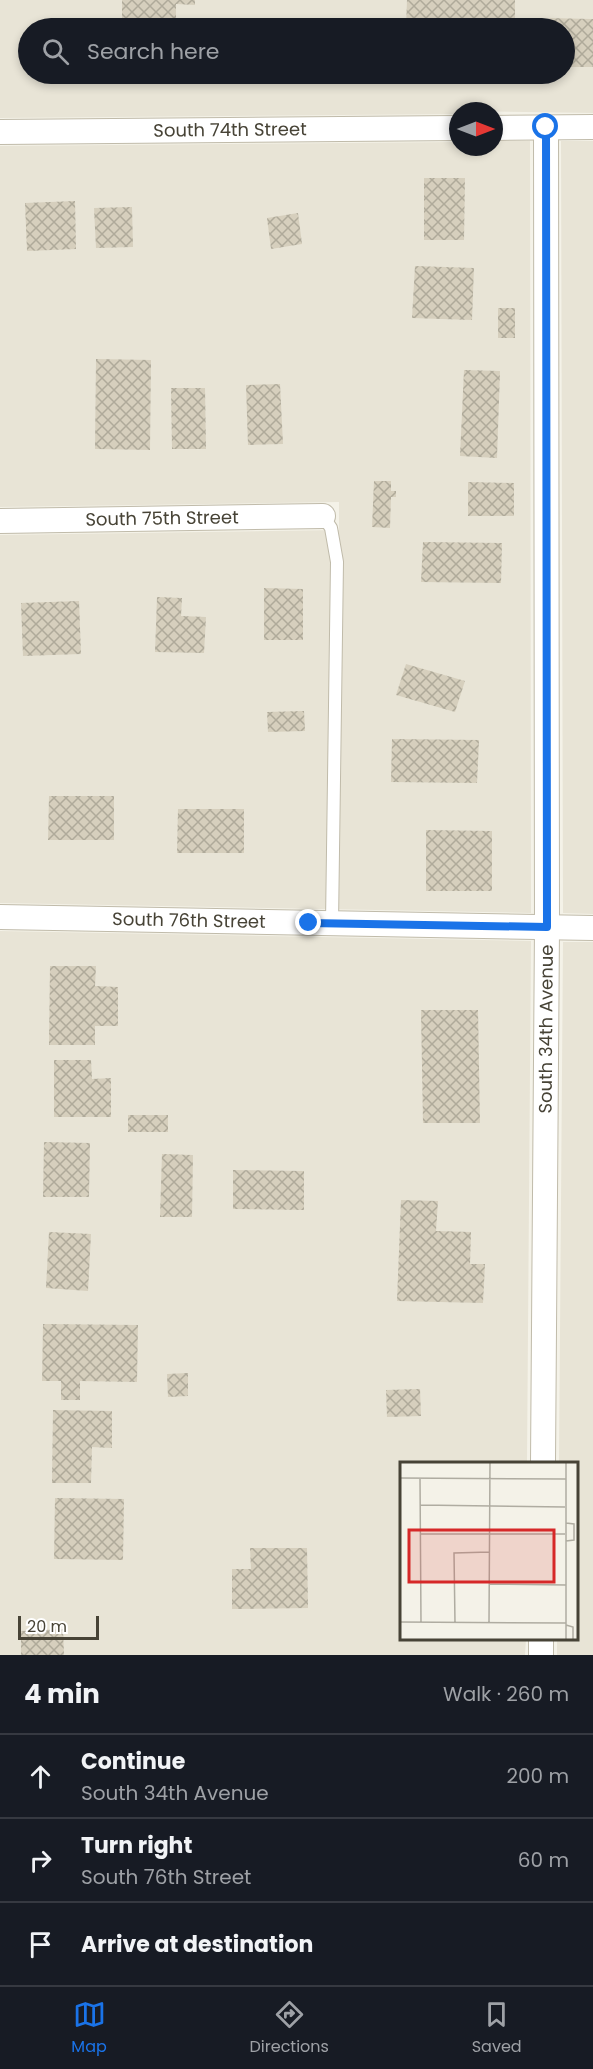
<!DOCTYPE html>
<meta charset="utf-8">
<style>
:root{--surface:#171b24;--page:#20242c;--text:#f1f3f6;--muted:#9ea1a6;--line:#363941;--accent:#1a73e8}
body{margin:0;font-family:Poppins,sans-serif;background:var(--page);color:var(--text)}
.compass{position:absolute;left:449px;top:102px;width:54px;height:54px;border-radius:50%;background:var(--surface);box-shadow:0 3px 9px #0003;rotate:90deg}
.scale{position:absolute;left:18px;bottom:15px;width:81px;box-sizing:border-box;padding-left:6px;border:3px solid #474336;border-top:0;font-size:16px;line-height:21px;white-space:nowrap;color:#474336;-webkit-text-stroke:4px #fff;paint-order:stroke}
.stop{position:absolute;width:18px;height:18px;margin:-14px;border:4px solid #1a73e8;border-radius:50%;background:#fff}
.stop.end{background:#1a73e8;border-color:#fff;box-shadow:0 2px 6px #0008}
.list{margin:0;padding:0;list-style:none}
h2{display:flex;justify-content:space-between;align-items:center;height:78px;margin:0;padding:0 24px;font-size:26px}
h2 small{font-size:20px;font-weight:400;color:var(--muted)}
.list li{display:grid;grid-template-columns:39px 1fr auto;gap:18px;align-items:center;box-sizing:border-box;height:84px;padding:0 24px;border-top:2px solid var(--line)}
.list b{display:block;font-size:22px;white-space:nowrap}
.list p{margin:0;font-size:20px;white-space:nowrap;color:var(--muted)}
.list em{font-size:20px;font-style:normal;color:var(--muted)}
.icon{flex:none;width:33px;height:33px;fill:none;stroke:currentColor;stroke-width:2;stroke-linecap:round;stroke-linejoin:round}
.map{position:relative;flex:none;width:593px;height:1655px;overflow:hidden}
.search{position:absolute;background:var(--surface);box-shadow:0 3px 9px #0003;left:18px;right:18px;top:18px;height:66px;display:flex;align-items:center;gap:15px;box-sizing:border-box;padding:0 21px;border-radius:33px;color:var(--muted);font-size:22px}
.sheet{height:330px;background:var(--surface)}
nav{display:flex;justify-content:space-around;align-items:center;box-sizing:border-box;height:84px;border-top:2px solid var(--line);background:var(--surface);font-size:16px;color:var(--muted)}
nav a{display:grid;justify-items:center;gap:3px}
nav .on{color:var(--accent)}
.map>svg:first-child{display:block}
</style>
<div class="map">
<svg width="593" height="1655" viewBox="0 0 593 1655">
<defs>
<pattern id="building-cross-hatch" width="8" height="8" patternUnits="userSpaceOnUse" patternTransform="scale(1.5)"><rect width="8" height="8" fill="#d6cfbd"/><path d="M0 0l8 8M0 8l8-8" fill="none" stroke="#afaa9a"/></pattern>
</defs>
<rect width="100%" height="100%" fill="#f4f2e8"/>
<g fill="#e8e4d6" fill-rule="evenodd">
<path d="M0,0H593V113L458,111V114L0,118ZM28,28H564V74H28Z"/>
<polygon points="494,141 530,141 531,913 0,903 0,535 339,530 339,502 0,507 0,146 458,142 458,147 494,147"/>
<polygon points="561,141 593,141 593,914 563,913"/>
<polygon points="0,931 531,941 527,1463 401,1463 401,1638 526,1639 525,1655 0,1655"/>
<polygon points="563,942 593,942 593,1655 557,1655 557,1639 576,1638 576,1463 559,1463"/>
</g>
<g fill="url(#building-cross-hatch)">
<polygon points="122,0 195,0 195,5 176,4 176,24 122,23"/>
<polygon points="407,0 515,0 515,28 406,28"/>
<polygon points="549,18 593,19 593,67 564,67 564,28 549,28"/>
<polygon points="424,178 465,178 464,240 424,240"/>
<polygon points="75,201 76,249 27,251 25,203"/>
<polygon points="132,207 133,247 96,248 94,208"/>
<polygon points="298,213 302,244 271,249 267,218"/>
<polygon points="415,266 474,268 472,320 412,318"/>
<rect x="498" y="308" width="17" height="30"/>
<polygon points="96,359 151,360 150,450 95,449"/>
<polygon points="464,370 500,371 497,458 460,456"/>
<polygon points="280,384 283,444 248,445 246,385"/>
<polygon points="171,388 205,388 206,449 172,449"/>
<polygon points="374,481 391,481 391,491 396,491 396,497 391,497 390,528 372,527"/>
<polygon points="468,482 514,483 514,516 468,516"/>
<polygon points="423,542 502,543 501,583 421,582"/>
<polygon points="264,588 303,589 303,640 264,640"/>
<polygon points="157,597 182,598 181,616 206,617 204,653 155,652"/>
<polygon points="79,601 81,654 23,656 21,603"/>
<polygon points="406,664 465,681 455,712 396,695"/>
<polygon points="304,711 305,731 268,732 267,712"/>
<polygon points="392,739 479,740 477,783 391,782"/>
<polygon points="49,796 114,796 114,840 48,840"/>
<polygon points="178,809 244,809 244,853 177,853"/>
<polygon points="426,830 492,831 492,891 426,891"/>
<polygon points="50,966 96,966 95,986 118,987 118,1026 95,1026 95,1045 49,1045"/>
<polygon points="421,1010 478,1010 480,1123 423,1123"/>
<polygon points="54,1060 91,1060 92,1079 111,1078 111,1117 54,1117"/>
<rect x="128" y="1115" width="40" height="17"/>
<polygon points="44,1142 90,1143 89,1197 43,1197"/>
<polygon points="162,1154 193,1155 192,1217 160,1217"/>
<polygon points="233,1170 304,1171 304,1210 233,1209"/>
<polygon points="401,1200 438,1201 436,1231 471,1232 470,1264 485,1264 483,1303 397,1301"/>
<polygon points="49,1232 91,1234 88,1291 46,1288"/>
<polygon points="43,1324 138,1325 137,1382 80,1381 80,1400 61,1400 61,1381 42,1381"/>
<polygon points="188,1373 188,1396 168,1397 167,1374"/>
<polygon points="420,1389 421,1416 387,1417 386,1390"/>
<polygon points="53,1410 112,1411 112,1448 92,1447 91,1483 52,1483"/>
<polygon points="55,1498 124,1499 123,1560 54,1559"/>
<polygon points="250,1548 307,1548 308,1608 232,1609 232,1569 251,1569"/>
<polygon points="63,1629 64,1655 21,1655 21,1631"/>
</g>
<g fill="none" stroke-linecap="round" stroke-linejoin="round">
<g stroke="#c0bbaa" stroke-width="14">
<polyline id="lane" points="323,516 331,528 337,562 332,923"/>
</g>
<g stroke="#c0bbaa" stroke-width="26">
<g id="street">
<polyline points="494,128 593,127"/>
<path id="s1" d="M0,132L458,128"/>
<path id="s2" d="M0,521L323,516"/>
<path id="s3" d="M0,917L593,928"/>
<path id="s4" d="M543,1463L547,927L546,127"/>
<polyline points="541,1655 541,1638"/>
</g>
</g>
<use href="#lane" stroke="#fff" stroke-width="12"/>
<use href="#street" stroke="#fff" stroke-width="24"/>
</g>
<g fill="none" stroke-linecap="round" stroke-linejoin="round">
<polyline stroke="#1a73e8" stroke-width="8" points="309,923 547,927 546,127"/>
</g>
<g text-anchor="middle" stroke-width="5" stroke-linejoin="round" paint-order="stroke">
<g font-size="18" fill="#474336" stroke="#fff">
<text dy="6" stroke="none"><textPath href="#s1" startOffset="230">South 74th Street</textPath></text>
<text dy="6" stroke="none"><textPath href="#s2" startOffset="162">South 75th Street</textPath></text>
<text dy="6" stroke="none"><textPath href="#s3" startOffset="189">South 76th Street</textPath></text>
<text dy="6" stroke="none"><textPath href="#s4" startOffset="434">South 34th Avenue</textPath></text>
</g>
</g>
<g transform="translate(400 1462)">
<rect width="178" height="178" fill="#f4f2e8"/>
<path fill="none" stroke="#afaca1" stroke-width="1.5" d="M166,0V178M0,16L166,17M20,16L21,160M20,43L165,45M166,61L174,62V78L166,79M20,72H165M89,122L166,123M0,160L166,161M55,161L54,91L90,90M89,161L90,0M166,163L173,165V178"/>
<path fill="#d62828" fill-opacity="0.15" stroke="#d62828" stroke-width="3" d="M9,68H154V120H9Z"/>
<rect width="178" height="178" fill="none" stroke="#474336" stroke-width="3"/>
</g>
</svg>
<svg class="compass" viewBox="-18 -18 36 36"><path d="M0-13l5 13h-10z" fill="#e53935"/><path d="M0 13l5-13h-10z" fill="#9ea1a6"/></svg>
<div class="scale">20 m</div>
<div class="stop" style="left:546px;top:127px"></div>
<div class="stop end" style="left:309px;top:923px"></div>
<div class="search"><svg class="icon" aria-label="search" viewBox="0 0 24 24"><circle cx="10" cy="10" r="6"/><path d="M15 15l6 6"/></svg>Search here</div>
</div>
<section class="sheet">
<h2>4 min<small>Walk · 260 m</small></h2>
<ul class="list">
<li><svg class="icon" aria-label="ahead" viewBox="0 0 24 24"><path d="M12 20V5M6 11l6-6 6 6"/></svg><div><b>Continue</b><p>South 34th Avenue</p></div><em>200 m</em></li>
<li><svg class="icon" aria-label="right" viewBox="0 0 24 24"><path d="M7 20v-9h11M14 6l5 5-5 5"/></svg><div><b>Turn right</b><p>South 76th Street</p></div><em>60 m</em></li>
<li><svg class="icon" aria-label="arrive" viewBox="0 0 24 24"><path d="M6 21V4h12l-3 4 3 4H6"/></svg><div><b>Arrive at destination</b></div></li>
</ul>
</section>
<nav>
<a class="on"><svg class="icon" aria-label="map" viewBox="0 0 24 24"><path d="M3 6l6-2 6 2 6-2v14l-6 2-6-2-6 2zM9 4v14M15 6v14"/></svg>Map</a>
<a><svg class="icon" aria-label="directions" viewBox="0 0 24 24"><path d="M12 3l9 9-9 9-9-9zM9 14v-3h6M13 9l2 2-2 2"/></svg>Directions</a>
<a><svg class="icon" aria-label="saved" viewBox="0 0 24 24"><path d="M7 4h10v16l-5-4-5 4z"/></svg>Saved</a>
</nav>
